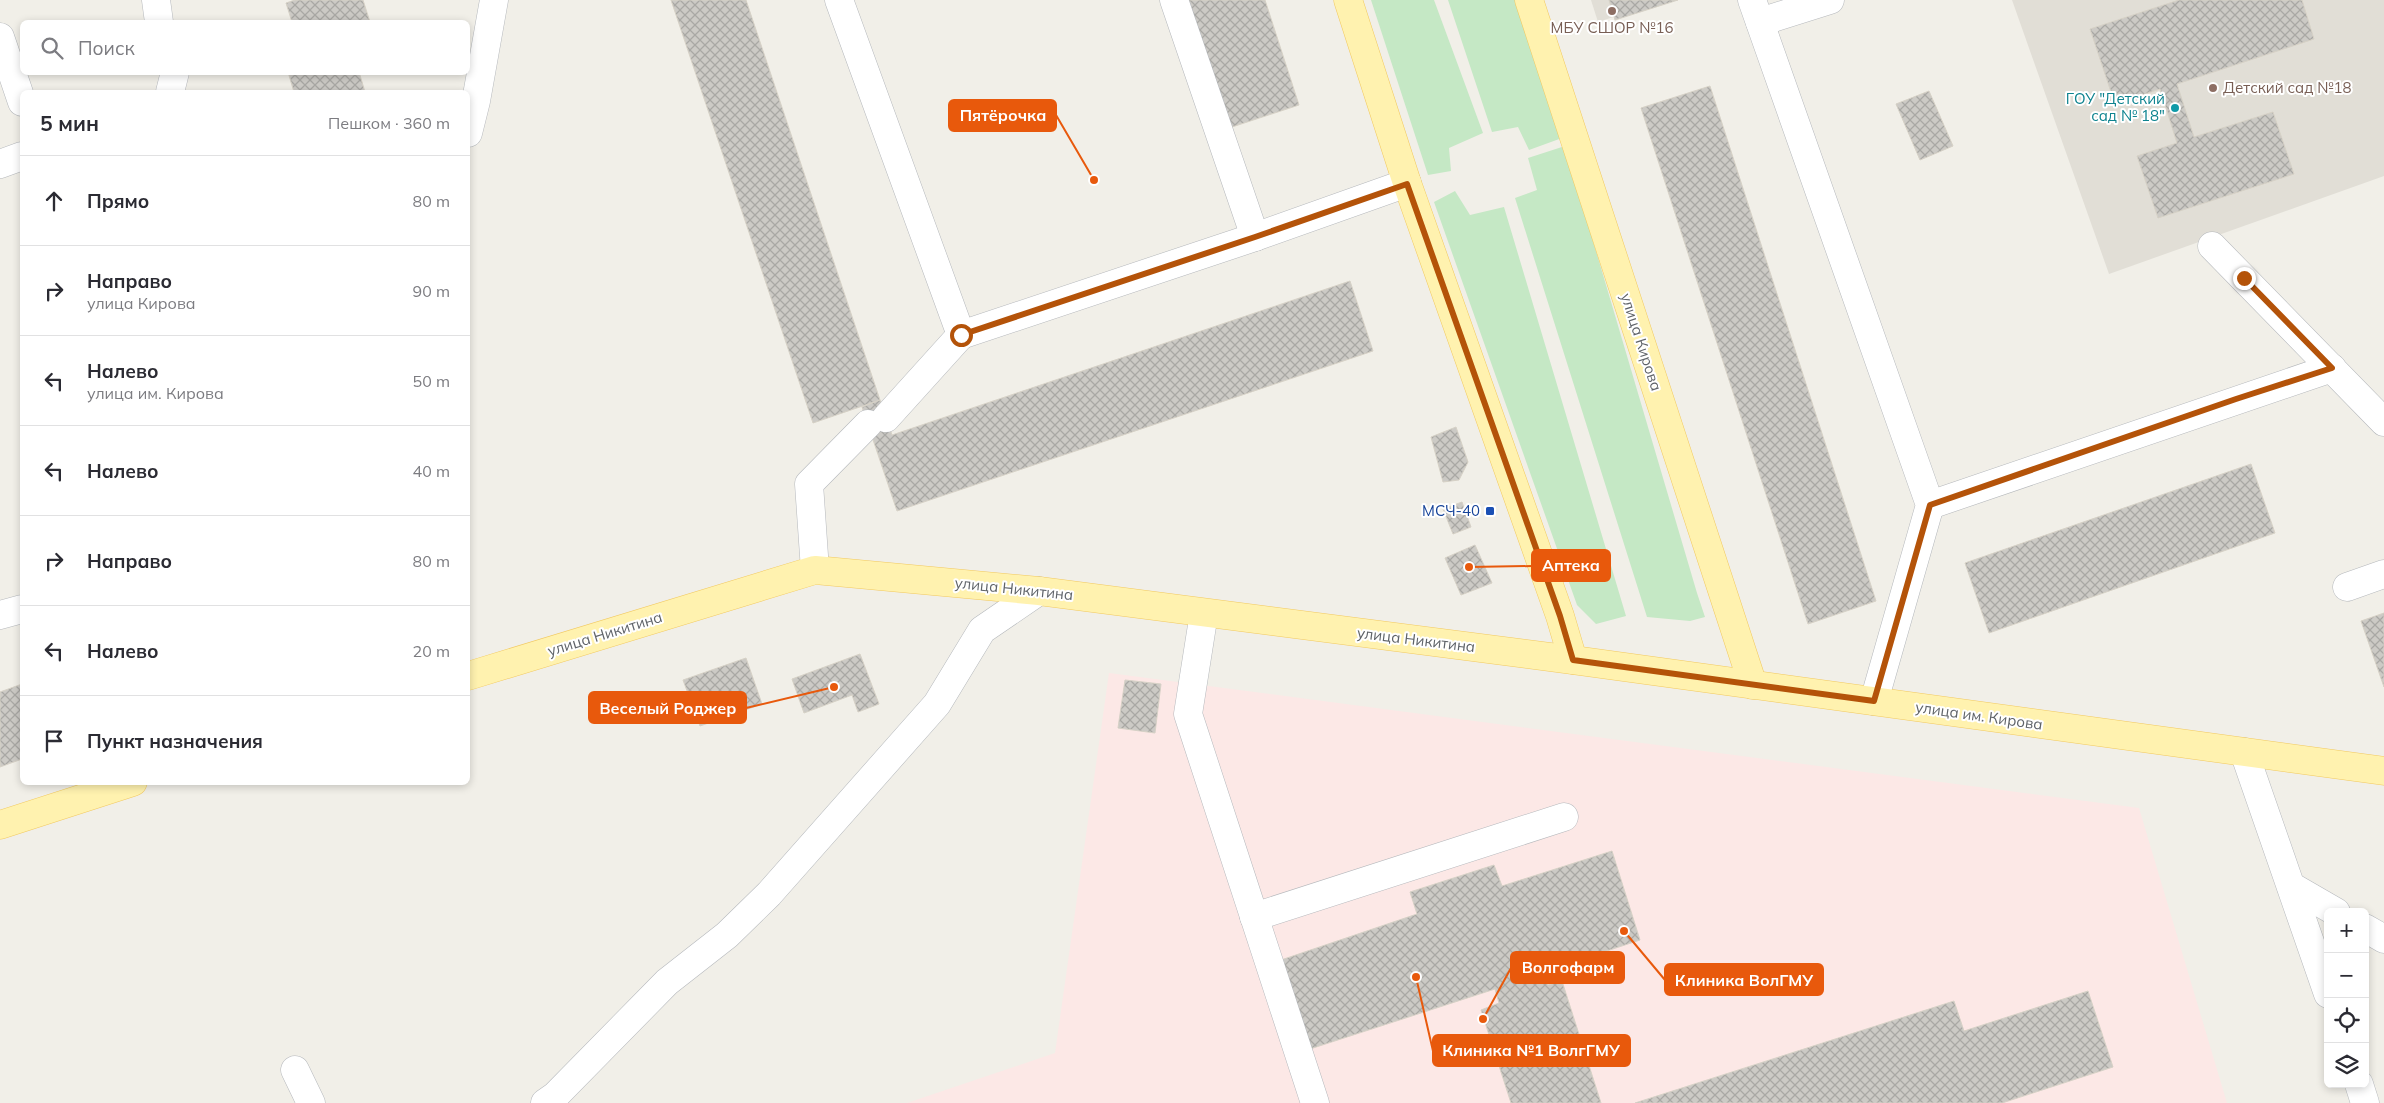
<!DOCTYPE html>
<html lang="ru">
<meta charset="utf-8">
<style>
:root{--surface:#fff;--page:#f7f7f7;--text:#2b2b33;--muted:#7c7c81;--line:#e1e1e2}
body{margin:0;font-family:Mulish,sans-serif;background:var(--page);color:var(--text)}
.controls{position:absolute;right:15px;bottom:15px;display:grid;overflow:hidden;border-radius:8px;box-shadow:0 2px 8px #0003}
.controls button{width:45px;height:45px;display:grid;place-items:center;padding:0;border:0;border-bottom:1px solid var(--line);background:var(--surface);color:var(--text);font:25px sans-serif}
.stop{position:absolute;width:15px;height:15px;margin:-11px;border:4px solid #b45309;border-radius:50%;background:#fff}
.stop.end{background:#b45309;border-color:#fff;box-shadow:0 1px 5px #0008}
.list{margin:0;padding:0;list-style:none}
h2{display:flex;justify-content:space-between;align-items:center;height:65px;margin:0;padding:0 20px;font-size:21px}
h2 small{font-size:16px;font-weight:400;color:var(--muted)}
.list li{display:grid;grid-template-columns:32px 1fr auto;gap:15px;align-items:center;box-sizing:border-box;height:90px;padding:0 20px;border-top:1px solid var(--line)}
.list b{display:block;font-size:19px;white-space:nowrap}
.list p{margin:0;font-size:16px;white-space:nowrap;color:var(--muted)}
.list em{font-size:16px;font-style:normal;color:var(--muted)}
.icon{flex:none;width:28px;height:28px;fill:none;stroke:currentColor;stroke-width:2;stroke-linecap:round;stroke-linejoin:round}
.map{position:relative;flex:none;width:2384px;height:1103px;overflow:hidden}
.search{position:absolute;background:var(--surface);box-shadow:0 2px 8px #0003;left:20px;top:20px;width:450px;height:55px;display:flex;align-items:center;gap:12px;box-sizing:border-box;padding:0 18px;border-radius:8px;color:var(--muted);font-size:19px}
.panel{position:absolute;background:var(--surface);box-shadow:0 2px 8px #0003;left:20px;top:90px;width:450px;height:695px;border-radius:8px}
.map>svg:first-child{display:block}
</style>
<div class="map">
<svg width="2384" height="1103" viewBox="0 0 2384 1103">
<defs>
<pattern id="building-cross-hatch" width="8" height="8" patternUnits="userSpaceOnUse" patternTransform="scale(1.25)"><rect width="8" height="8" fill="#cccac5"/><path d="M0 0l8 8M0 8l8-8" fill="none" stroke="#a9a8a4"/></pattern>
</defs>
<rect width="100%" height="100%" fill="#f1efe8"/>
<g fill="#e1ded6">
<polygon points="1591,0 1663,0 1663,1 1598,22"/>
<polygon points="2012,0 2384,0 2384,176 2109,274"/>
</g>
<polygon fill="#fce8e6" points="1109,673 2139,808 2227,1103 907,1103 1055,1053"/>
<g fill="#c5e8c5">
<polygon points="1371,0 1434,0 1483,133 1449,148 1451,171 1428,175"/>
<polygon points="1448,0 1515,0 1562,138 1529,150 1518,127 1492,132"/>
<polygon points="1565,146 1697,593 1705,617 1690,621 1647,617 1515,198 1537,190 1528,158"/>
<polygon points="1455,191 1470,215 1504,207 1626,616 1596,624 1577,605 1434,202"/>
</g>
<g fill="url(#building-cross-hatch)" stroke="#d6d1c6">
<polygon points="295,0 363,0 370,22 292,22 286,3"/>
<polygon points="671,0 746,0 880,400 813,423"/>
<polygon points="1186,0 1265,0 1299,105 1229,128"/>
<polygon points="1609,0 1678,0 1615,20"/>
<polygon points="2179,0 2302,0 2314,39 2177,84 2194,137 2273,112 2294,174 2158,218 2137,156 2177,143 2160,89 2115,104 2090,29"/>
<polygon points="288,72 359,72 365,92 294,92"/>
<polygon points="1710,86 1876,601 1808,624 1641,108"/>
<polygon points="1929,91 1953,146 1920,160 1896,104"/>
<polygon points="1350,281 1373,351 897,511 862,407 880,400 892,435"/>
<polygon points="1456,427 1468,462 1459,480 1443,482 1431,437"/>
<polygon points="2251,464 2275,533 1989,633 1965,563"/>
<polygon points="1462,502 1471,527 1453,534 1443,509"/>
<polygon points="1475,545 1492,583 1461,595 1445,558"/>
<polygon points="2384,613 2384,687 2361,621"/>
<polygon points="860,654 879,704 858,712 852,695 804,713 792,679"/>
<polygon points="746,658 762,704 700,726 683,680"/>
<polygon points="1125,680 1161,684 1155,733 1118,728"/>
<polygon points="22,684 22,759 0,767 0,692"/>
<polygon points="1612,851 1640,940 1543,972 1548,985 1562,981 1601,1103 1511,1103 1481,1010 1499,1003 1495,989 1310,1049 1281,960 1417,914 1410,892 1494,865 1502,886"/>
<polygon points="2088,991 2113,1067 2002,1103 1635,1103 1954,1001 1964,1031"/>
</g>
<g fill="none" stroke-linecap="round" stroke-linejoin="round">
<g stroke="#b5b8bc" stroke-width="29">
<g id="minor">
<polyline points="156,0 159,22"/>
<polyline points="839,0 961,335 1255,237 1407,183"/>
<polyline points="1174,0 1255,237"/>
<polyline points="1752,0 1930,505 1874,701"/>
<polyline points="1760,22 1830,0"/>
<polyline points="0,37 22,102"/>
<polyline points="170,92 175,72"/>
<polyline points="468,133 476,101 494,0"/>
<polyline points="0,164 22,156"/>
<polyline points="2212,246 2384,422"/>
<polyline points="886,418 961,335"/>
<polyline points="1930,505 2332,368"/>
<polyline points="815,570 809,484 868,424"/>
<polyline points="2347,587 2384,574"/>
<polyline points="1204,613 1188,714 1315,1103"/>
<polyline points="0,615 22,609"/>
<polyline points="2244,752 2328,994"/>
<polyline points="2291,886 2336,912"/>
<polyline points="1254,917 1564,817"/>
<polyline points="2365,928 2384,939"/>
<polyline points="295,1070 311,1103"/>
<polyline points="2359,1084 2365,1103"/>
<polyline points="545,1103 555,1096 667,982 727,935 769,894 937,704 982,630 1039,591"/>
</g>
</g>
<g stroke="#f2c960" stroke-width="29">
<g id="major">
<polyline points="1348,0 1407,183 1560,616 1573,660"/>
<polyline points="1529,0 1753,685"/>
<polyline points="468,676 815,570 1039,591 1573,660 2384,771"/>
<polyline points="0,825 133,782"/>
</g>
</g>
<use href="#minor" stroke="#fff" stroke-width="28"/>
<use href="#major" stroke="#fff2af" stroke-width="28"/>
</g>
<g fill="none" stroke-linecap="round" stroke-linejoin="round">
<polyline stroke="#b45309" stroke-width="6" points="961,335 1255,237 1407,184 1560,616 1573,660 1874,701 1930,505 2236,399 2332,368 2244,278"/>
</g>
<g fill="#8d6e63" stroke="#fff" stroke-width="2">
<circle cx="1612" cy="11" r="5"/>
<circle cx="2213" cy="88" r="5"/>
</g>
<circle fill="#0f9aa8" stroke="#fff" stroke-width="2" cx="2175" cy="108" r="5"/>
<rect fill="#1a4fb4" stroke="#fff" stroke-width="2" x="1485" y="506" width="10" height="10" rx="2.5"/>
<g text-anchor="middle" stroke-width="4" stroke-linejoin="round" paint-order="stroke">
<g font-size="15" fill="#785e54" stroke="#fff">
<text x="1612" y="33">МБУ СШОР №16</text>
<text x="2223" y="93" text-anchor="start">Детский сад №18</text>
</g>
<g font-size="15" fill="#0d838f" stroke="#fff" text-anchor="end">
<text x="2165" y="104">ГОУ "Детский<tspan x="2165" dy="17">сад № 18"</tspan></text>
</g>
<g font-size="15" fill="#5f6368" stroke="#fff">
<text transform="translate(1641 342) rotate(72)" y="5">улица Кирова</text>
<text transform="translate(1014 589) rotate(6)" y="5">улица Никитина</text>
<text transform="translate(605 634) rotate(-17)" y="5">улица Никитина</text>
<text transform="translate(1416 640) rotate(7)" y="5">улица Никитина</text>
<text transform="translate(1979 716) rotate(8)" y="5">улица им. Кирова</text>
</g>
<g font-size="15" fill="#164399" stroke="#fff" text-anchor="end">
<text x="1480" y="516">МСЧ-40</text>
</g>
</g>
<path fill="none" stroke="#e8590c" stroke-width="2" d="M1094 180L1056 115M1469 567L1532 566M834 687L746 708M1483 1019L1511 968M1624 931L1665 980M1416 977L1433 1051"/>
<g fill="#e8590c" stroke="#fff" stroke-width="2">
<circle cx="1094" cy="180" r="5"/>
<circle cx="1469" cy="567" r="5"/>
<circle cx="834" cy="687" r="5"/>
<circle cx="1483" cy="1019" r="5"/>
<circle cx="1624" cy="931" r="5"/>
<circle cx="1416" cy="977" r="5"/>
</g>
<g fill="#e8590c" stroke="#e8590c" stroke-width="2">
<rect x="949" y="100" width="107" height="31" rx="5"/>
<rect x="1532" y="550" width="78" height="31" rx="5"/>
<rect x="589" y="692" width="157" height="31" rx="5"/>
<rect x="1511" y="952" width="113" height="31" rx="5"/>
<rect x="1665" y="964" width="158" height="31" rx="5"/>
<rect x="1433" y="1035" width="197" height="31" rx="5"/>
</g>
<g font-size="16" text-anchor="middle" font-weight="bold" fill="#fff">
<text x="1003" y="121">Пятёрочка</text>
<text x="1571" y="571">Аптека</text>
<text x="668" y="714">Веселый Роджер</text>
<text x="1568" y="973">Волгофарм</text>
<text x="1744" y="986">Клиника ВолГМУ</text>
<text x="1531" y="1056">Клиника №1 ВолгГМУ</text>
</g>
</svg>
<div class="controls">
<button>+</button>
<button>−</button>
<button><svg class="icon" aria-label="locate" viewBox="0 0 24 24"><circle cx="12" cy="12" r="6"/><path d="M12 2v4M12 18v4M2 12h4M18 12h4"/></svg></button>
<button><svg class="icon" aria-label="layers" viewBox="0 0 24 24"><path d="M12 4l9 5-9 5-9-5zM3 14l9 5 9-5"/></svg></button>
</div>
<div class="stop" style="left:961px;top:335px"></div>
<div class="stop end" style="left:2244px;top:278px"></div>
<div class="search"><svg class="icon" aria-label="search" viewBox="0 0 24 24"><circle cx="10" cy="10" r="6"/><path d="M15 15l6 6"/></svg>Поиск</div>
<section class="panel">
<h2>5 мин<small>Пешком · 360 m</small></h2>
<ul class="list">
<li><svg class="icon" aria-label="ahead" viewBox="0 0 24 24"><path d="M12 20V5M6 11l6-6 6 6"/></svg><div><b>Прямо</b></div><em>80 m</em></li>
<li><svg class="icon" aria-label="right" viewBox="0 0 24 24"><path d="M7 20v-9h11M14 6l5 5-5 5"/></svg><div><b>Направо</b><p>улица Кирова</p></div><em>90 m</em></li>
<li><svg class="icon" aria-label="left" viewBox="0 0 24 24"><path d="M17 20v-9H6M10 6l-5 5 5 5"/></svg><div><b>Налево</b><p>улица им. Кирова</p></div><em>50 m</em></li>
<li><svg class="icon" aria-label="left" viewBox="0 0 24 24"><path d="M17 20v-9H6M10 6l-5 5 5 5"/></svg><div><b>Налево</b></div><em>40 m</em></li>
<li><svg class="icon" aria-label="right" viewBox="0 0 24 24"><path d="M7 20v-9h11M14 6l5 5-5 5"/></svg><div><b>Направо</b></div><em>80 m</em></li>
<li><svg class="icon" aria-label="left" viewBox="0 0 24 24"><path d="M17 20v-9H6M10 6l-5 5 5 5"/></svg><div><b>Налево</b></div><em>20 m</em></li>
<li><svg class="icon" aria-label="arrive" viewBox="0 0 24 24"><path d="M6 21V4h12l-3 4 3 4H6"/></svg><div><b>Пункт назначения</b></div></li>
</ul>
</section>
</div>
